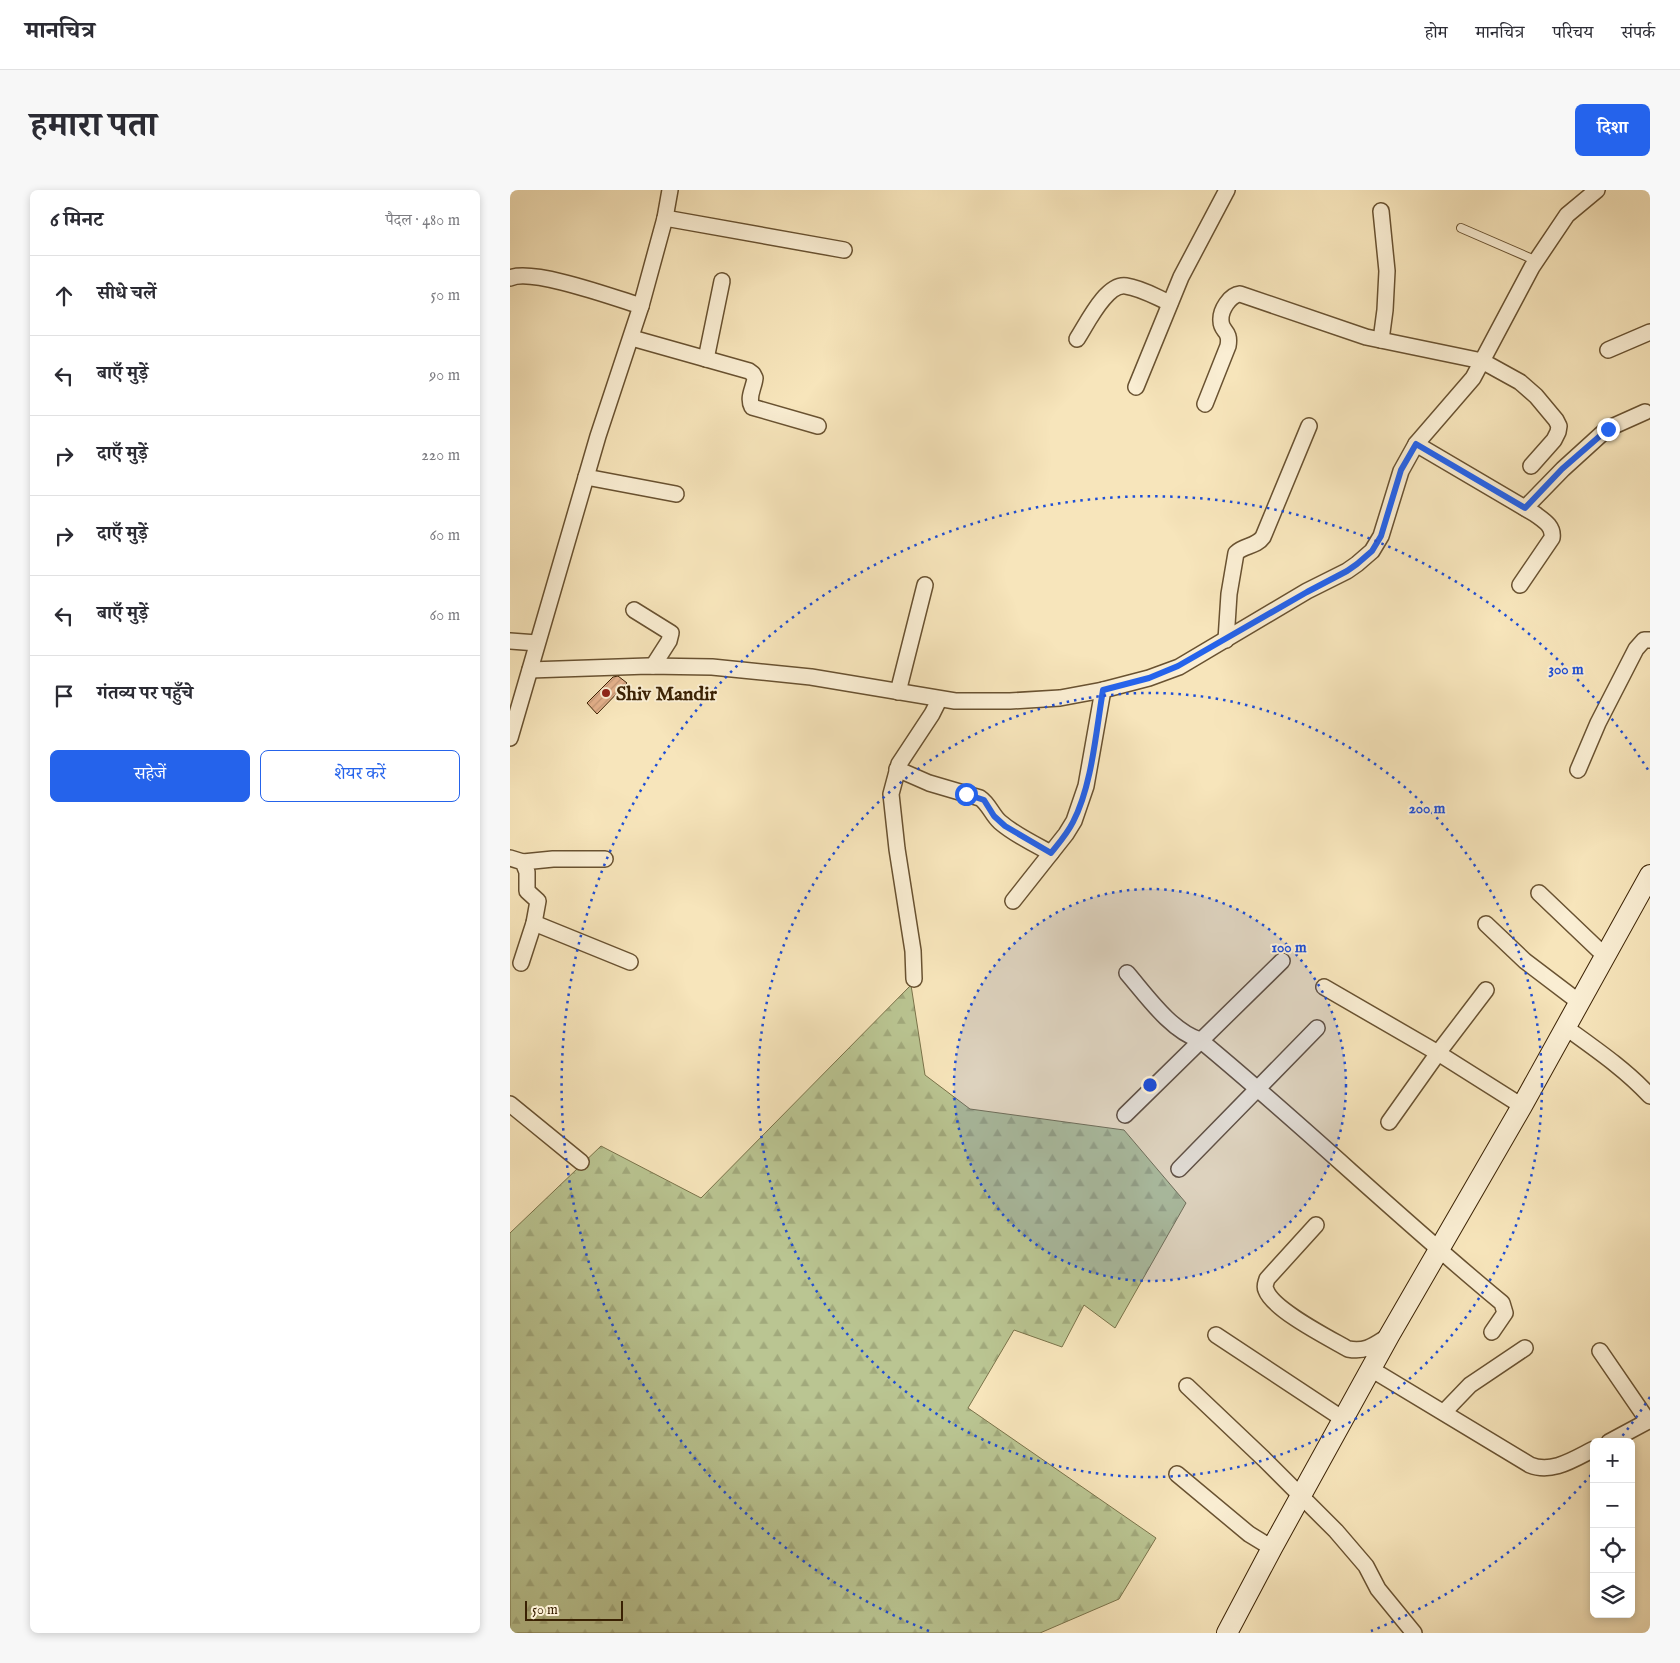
<!DOCTYPE html>
<html lang="hi">
<meta charset="utf-8">
<style>
:root{--surface:#fff;--page:#f7f7f7;--text:#2b2b33;--muted:#7c7c81;--line:#e1e1e2;--accent:#2563eb}
body{margin:0;font-family:"IM FELL English","Noto Serif Devanagari",serif;background:var(--page);color:var(--text)}
.controls{position:absolute;right:15px;bottom:15px;display:grid;overflow:hidden;border-radius:8px;box-shadow:0 2px 8px #0003}
.controls button{width:45px;height:45px;display:grid;place-items:center;padding:0;border:0;border-bottom:1px solid var(--line);background:var(--surface);color:var(--text);font:25px sans-serif}
.scale{position:absolute;left:15px;bottom:12px;width:98px;box-sizing:border-box;padding-left:5px;border:2px solid #3a2103;border-top:0;font-size:14px;line-height:18px;white-space:nowrap;color:#3a2103;-webkit-text-stroke:4px #faeed3;paint-order:stroke}
.stop{position:absolute;width:15px;height:15px;margin:-11px;border:4px solid #2563eb;border-radius:50%;background:#fff}
.stop.end{background:#2563eb;border-color:#fff;box-shadow:0 1px 5px #0008}
.list{margin:0;padding:0;list-style:none}
h2{display:flex;justify-content:space-between;align-items:center;height:65px;margin:0;padding:0 20px;font-size:21px}
h2 small{font-size:16px;font-weight:400;color:var(--muted)}
.list li{display:grid;grid-template-columns:32px 1fr auto;gap:15px;align-items:center;box-sizing:border-box;height:80px;padding:0 20px;border-top:1px solid var(--line)}
.list b{display:block;font-size:19px;white-space:nowrap}
.list em{font-size:16px;font-style:normal;color:var(--muted)}
.actions{display:flex;gap:10px;padding:15px 20px}
.actions a{flex:1;padding:11px 0;border:1px solid var(--accent);border-radius:8px;text-align:center;font-size:18px;color:var(--accent)}
.actions .main{background:var(--accent);color:#fff}
.icon{flex:none;width:28px;height:28px;fill:none;stroke:currentColor;stroke-width:2;stroke-linecap:round;stroke-linejoin:round}
.map{position:relative;flex:none;width:1140px;height:1443px;overflow:hidden;border-radius:8px}
header{display:flex;align-items:center;gap:30px;box-sizing:border-box;height:70px;padding:0 25px;background:var(--surface);border-bottom:1px solid var(--line)}
header strong{font-size:24px}
nav{display:flex;gap:28px;margin-inline-start:auto;font-size:18px}
.intro{display:flex;align-items:center;justify-content:space-between;box-sizing:border-box;height:120px;padding:0 30px}
h1{margin:0;font-size:35px}
.button{padding:12px 22px;border-radius:8px;background:var(--accent);color:#fff;font-size:18px;font-weight:700}
main{display:flex;gap:30px;padding:0 30px}
aside{flex:1;background:var(--surface);border-radius:8px;box-shadow:0 2px 8px #0003}
.map>svg:first-child{display:block}
</style>
<header>
<strong>मानचित्र</strong>
<nav><a>होम</a><a>मानचित्र</a><a>परिचय</a><a>संपर्क</a></nav>
</header>
<div class="intro"><h1>हमारा पता</h1><a class="button">दिशा</a></div>
<main>
<aside>
<h2>6 मिनट<small>पैदल · 480 m</small></h2>
<ul class="list">
<li><svg class="icon" aria-label="ahead" viewBox="0 0 24 24"><path d="M12 20V5M6 11l6-6 6 6"/></svg><div><b>सीधे चलें</b></div><em>50 m</em></li>
<li><svg class="icon" aria-label="left" viewBox="0 0 24 24"><path d="M17 20v-9H6M10 6l-5 5 5 5"/></svg><div><b>बाएँ मुड़ें</b></div><em>90 m</em></li>
<li><svg class="icon" aria-label="right" viewBox="0 0 24 24"><path d="M7 20v-9h11M14 6l5 5-5 5"/></svg><div><b>दाएँ मुड़ें</b></div><em>220 m</em></li>
<li><svg class="icon" aria-label="right" viewBox="0 0 24 24"><path d="M7 20v-9h11M14 6l5 5-5 5"/></svg><div><b>दाएँ मुड़ें</b></div><em>60 m</em></li>
<li><svg class="icon" aria-label="left" viewBox="0 0 24 24"><path d="M17 20v-9H6M10 6l-5 5 5 5"/></svg><div><b>बाएँ मुड़ें</b></div><em>60 m</em></li>
<li><svg class="icon" aria-label="arrive" viewBox="0 0 24 24"><path d="M6 21V4h12l-3 4 3 4H6"/></svg><div><b>गंतव्य पर पहुँचे</b></div></li>
</ul>
<div class="actions"><a class="main">सहेजें</a><a>शेयर करें</a></div>
</aside>
<div class="map">
<svg width="1140" height="1443" viewBox="0 0 1140 1443">
<defs>
<pattern id="forest-firs" width="22" height="20" patternUnits="userSpaceOnUse" patternTransform="scale(1.25)"><rect width="22" height="20" fill="#bac592"/><path d="M5 1l3.5 6h-7zM16 11l3.5 6h-7z" fill="#a1a97c"/></pattern>
<pattern id="building-hatch" width="6" height="6" patternUnits="userSpaceOnUse" patternTransform="scale(1.25)"><rect width="6" height="6" fill="#e4b18c"/><path d="M-1 1l2-2M0 6l6-6M5 7l2-2" fill="none" stroke="#c49877"/></pattern>
</defs>
<rect width="100%" height="100%" fill="#f7e5bb"/>
<filter id="stains"><feTurbulence type="fractalNoise" baseFrequency=".004" numOctaves="4"/><feColorMatrix values="0 0 0 0 .2 0 0 0 0 .09 0 0 0 0 .02 0 0 0 .5 -.17"/></filter>
<radialGradient id="worn" r=".72"><stop offset=".6" stop-color="#630" stop-opacity="0"/><stop offset="1" stop-color="#630" stop-opacity=".3"/></radialGradient>
<polygon fill="url(#forest-firs)" stroke="#7a734a" points="401,795 415,885 460,919 614,940 676,1013 605,1138 574,1115 552,1157 504,1140 458,1218 646,1348 609,1409 530,1443 0,1443 0,1043 91,956 191,1008"/>
<polygon fill="url(#building-hatch)" stroke="#3a2103" points="108,486 117,493 87,524 77,513 103,487"/>
<g fill="none" stroke-linecap="round" stroke-linejoin="round">
<g stroke="#695231" stroke-width="10">
<polyline id="lane" points="951,38 1027,71"/>
</g>
<g stroke="#695231" stroke-width="18">
<g id="street">
<polyline points="871,21 877,81 875,120 871,150"/>
<polyline points="155,28 334,60"/>
<path d="M0,88C23,78 105,108 131,116L155,28L160,0"/>
<path d="M122,148L239,181L243,184L245,188C244,198 237,207 242,217L308,236"/>
<path d="M567,149C577,134 596,93 616,96C631,98 646,107 660,113"/>
<polyline points="1098,160 1140,142"/>
<polyline points="196,169 212,91"/>
<polyline points="626,197 671,87 717,0"/>
<path d="M695,214L718,156C721,140 711,142 711,131C710,120 720,105 730,104L856,147L972,171L1010,192L1026,206L1046,230L1049,236L1048,242L1044,250L1021,276"/>
<path d="M906,254L1025,324C1033,330 1044,336 1042,348L1010,395"/>
<polyline points="76,287 166,304"/>
<polyline points="1015,318 1053,279 1097,239 1135,222"/>
<polyline points="124,420 161,443 159,451 143,476"/>
<path d="M716,450L719,404L726,363C734,355 746,357 753,347L799,236"/>
<polyline points="0,451 27,453"/>
<polyline points="20,480 138,476 202,477 301,487 445,511 500,511 550,508 593,500 639,488 669,477 797,401 837,381 847,374 862,361 871,346 891,281 906,254 963,188 1022,77 1057,25 1087,0"/>
<polyline points="388,502 415,395"/>
<polyline points="0,548 88,246 131,116"/>
<path d="M387,579L419,593L470,608C479,614 482,625 490,632C505,645 524,654 541,663"/>
<polyline points="1068,580 1088,533 1126,459 1134,450 1140,450"/>
<polyline points="0,668 13,672 17,682 17,701 28,711 24,733 11,773"/>
<polyline points="13,672 43,669 95,669"/>
<polyline points="1029,703 1094,765"/>
<polyline points="503,711 556,644 564,631 576,596 593,500"/>
<polyline points="24,733 120,772"/>
<polyline points="976,734 1015,771 1069,812"/>
<path d="M617,783C636,805 661,841 690,850C793,935 889,1028 992,1113L995,1123L982,1142"/>
<polyline points="404,789 403,761 387,659 381,604 389,574 422,524 429,510"/>
<polyline points="814,797 928,863 1012,916"/>
<path d="M1055,837C1084,858 1115,879 1140,906"/>
<polyline points="0,914 71,972"/>
<polyline points="615,925 772,771"/>
<polyline points="879,932 928,863 976,800"/>
<polyline points="669,979 807,838"/>
<path d="M806,1035L757,1089C756,1093 754,1096 756,1100C763,1120 819,1148 838,1159C856,1162 863,1156 877,1147"/>
<polyline points="706,1145 833,1229"/>
<polyline points="1090,1161 1138,1231"/>
<path d="M861,1179L1020,1275C1042,1284 1064,1269 1084,1259"/>
<polyline points="677,1196 754,1269 826,1341 856,1376 868,1399 904,1443"/>
<polyline points="934,1222 960,1195 1015,1158"/>
<polyline points="1099,1252 1140,1230"/>
<polyline points="667,1284 739,1344 762,1358"/>
</g>
</g>
<g stroke="#3a2103" stroke-width="22">
<polyline id="secondary" points="717,1443 762,1358 879,1146 1012,916 1140,685"/>
</g>
<use href="#lane" stroke="#faeed3" stroke-width="8"/>
<use href="#street" stroke="#faeed3" stroke-width="15"/>
<use href="#secondary" stroke="#faeed3" stroke-width="20"/>
</g>
<g fill="none" stroke-linecap="round" stroke-linejoin="round">
<path stroke="#2563eb" stroke-width="6" d="M456,604L474,610L484,626L495,636L541,663C549,653 557,644 563,632C582,596 586,541 593,500L639,488L668,476L797,402L837,381L847,374L862,361L871,346L891,280L906,254L1015,318L1052,279L1098,239"/>
</g>
<circle cx="640" cy="895" r="196" fill="#1d4ed8" fill-opacity=".12"/>
<g fill="none" stroke="#1d4ed8" stroke-width="2.5" stroke-dasharray="2.5 5">
<circle cx="640" cy="895" r="196"/>
<circle cx="640" cy="895" r="392"/>
<path d="M1140 1207A589 589 0 0 1 1110 1249M1081 1285A589 589 0 0 1 861 1441M419 1441A589 589 0 1 1 1140 583"/>
</g>
<circle fill="#8f2418" stroke="#faeed3" stroke-width="2" cx="96" cy="503" r="5"/>
<g text-anchor="middle" stroke-width="4" stroke-linejoin="round" paint-order="stroke">
<g font-size="20" font-weight="bold" fill="#3a2103" stroke="#faeed3" text-anchor="start">
<text x="106" y="510">Shiv Mandir</text>
</g>
</g>
<circle cx="640" cy="895" r="8" fill="#1d4ed8" stroke="#faeed3" stroke-width="2.5"/>
<g font-size="15" text-anchor="middle" font-weight="bold" fill="#1d4ed8" stroke="#faeed3" stroke-width="4" stroke-linejoin="round" paint-order="stroke">
<text x="1056" y="484">300 m</text>
<text x="917" y="623">200 m</text>
<text x="779" y="762">100 m</text>
</g>
<rect width="100%" height="100%" filter="url(#stains)"/>
<rect width="100%" height="100%" fill="url(#worn)"/>
</svg>
<div class="controls">
<button>+</button>
<button>−</button>
<button><svg class="icon" aria-label="locate" viewBox="0 0 24 24"><circle cx="12" cy="12" r="6"/><path d="M12 2v4M12 18v4M2 12h4M18 12h4"/></svg></button>
<button><svg class="icon" aria-label="layers" viewBox="0 0 24 24"><path d="M12 4l9 5-9 5-9-5zM3 14l9 5 9-5"/></svg></button>
</div>
<div class="scale">50 m</div>
<div class="stop" style="left:456px;top:604px"></div>
<div class="stop end" style="left:1098px;top:239px"></div>
</div>
</main>
